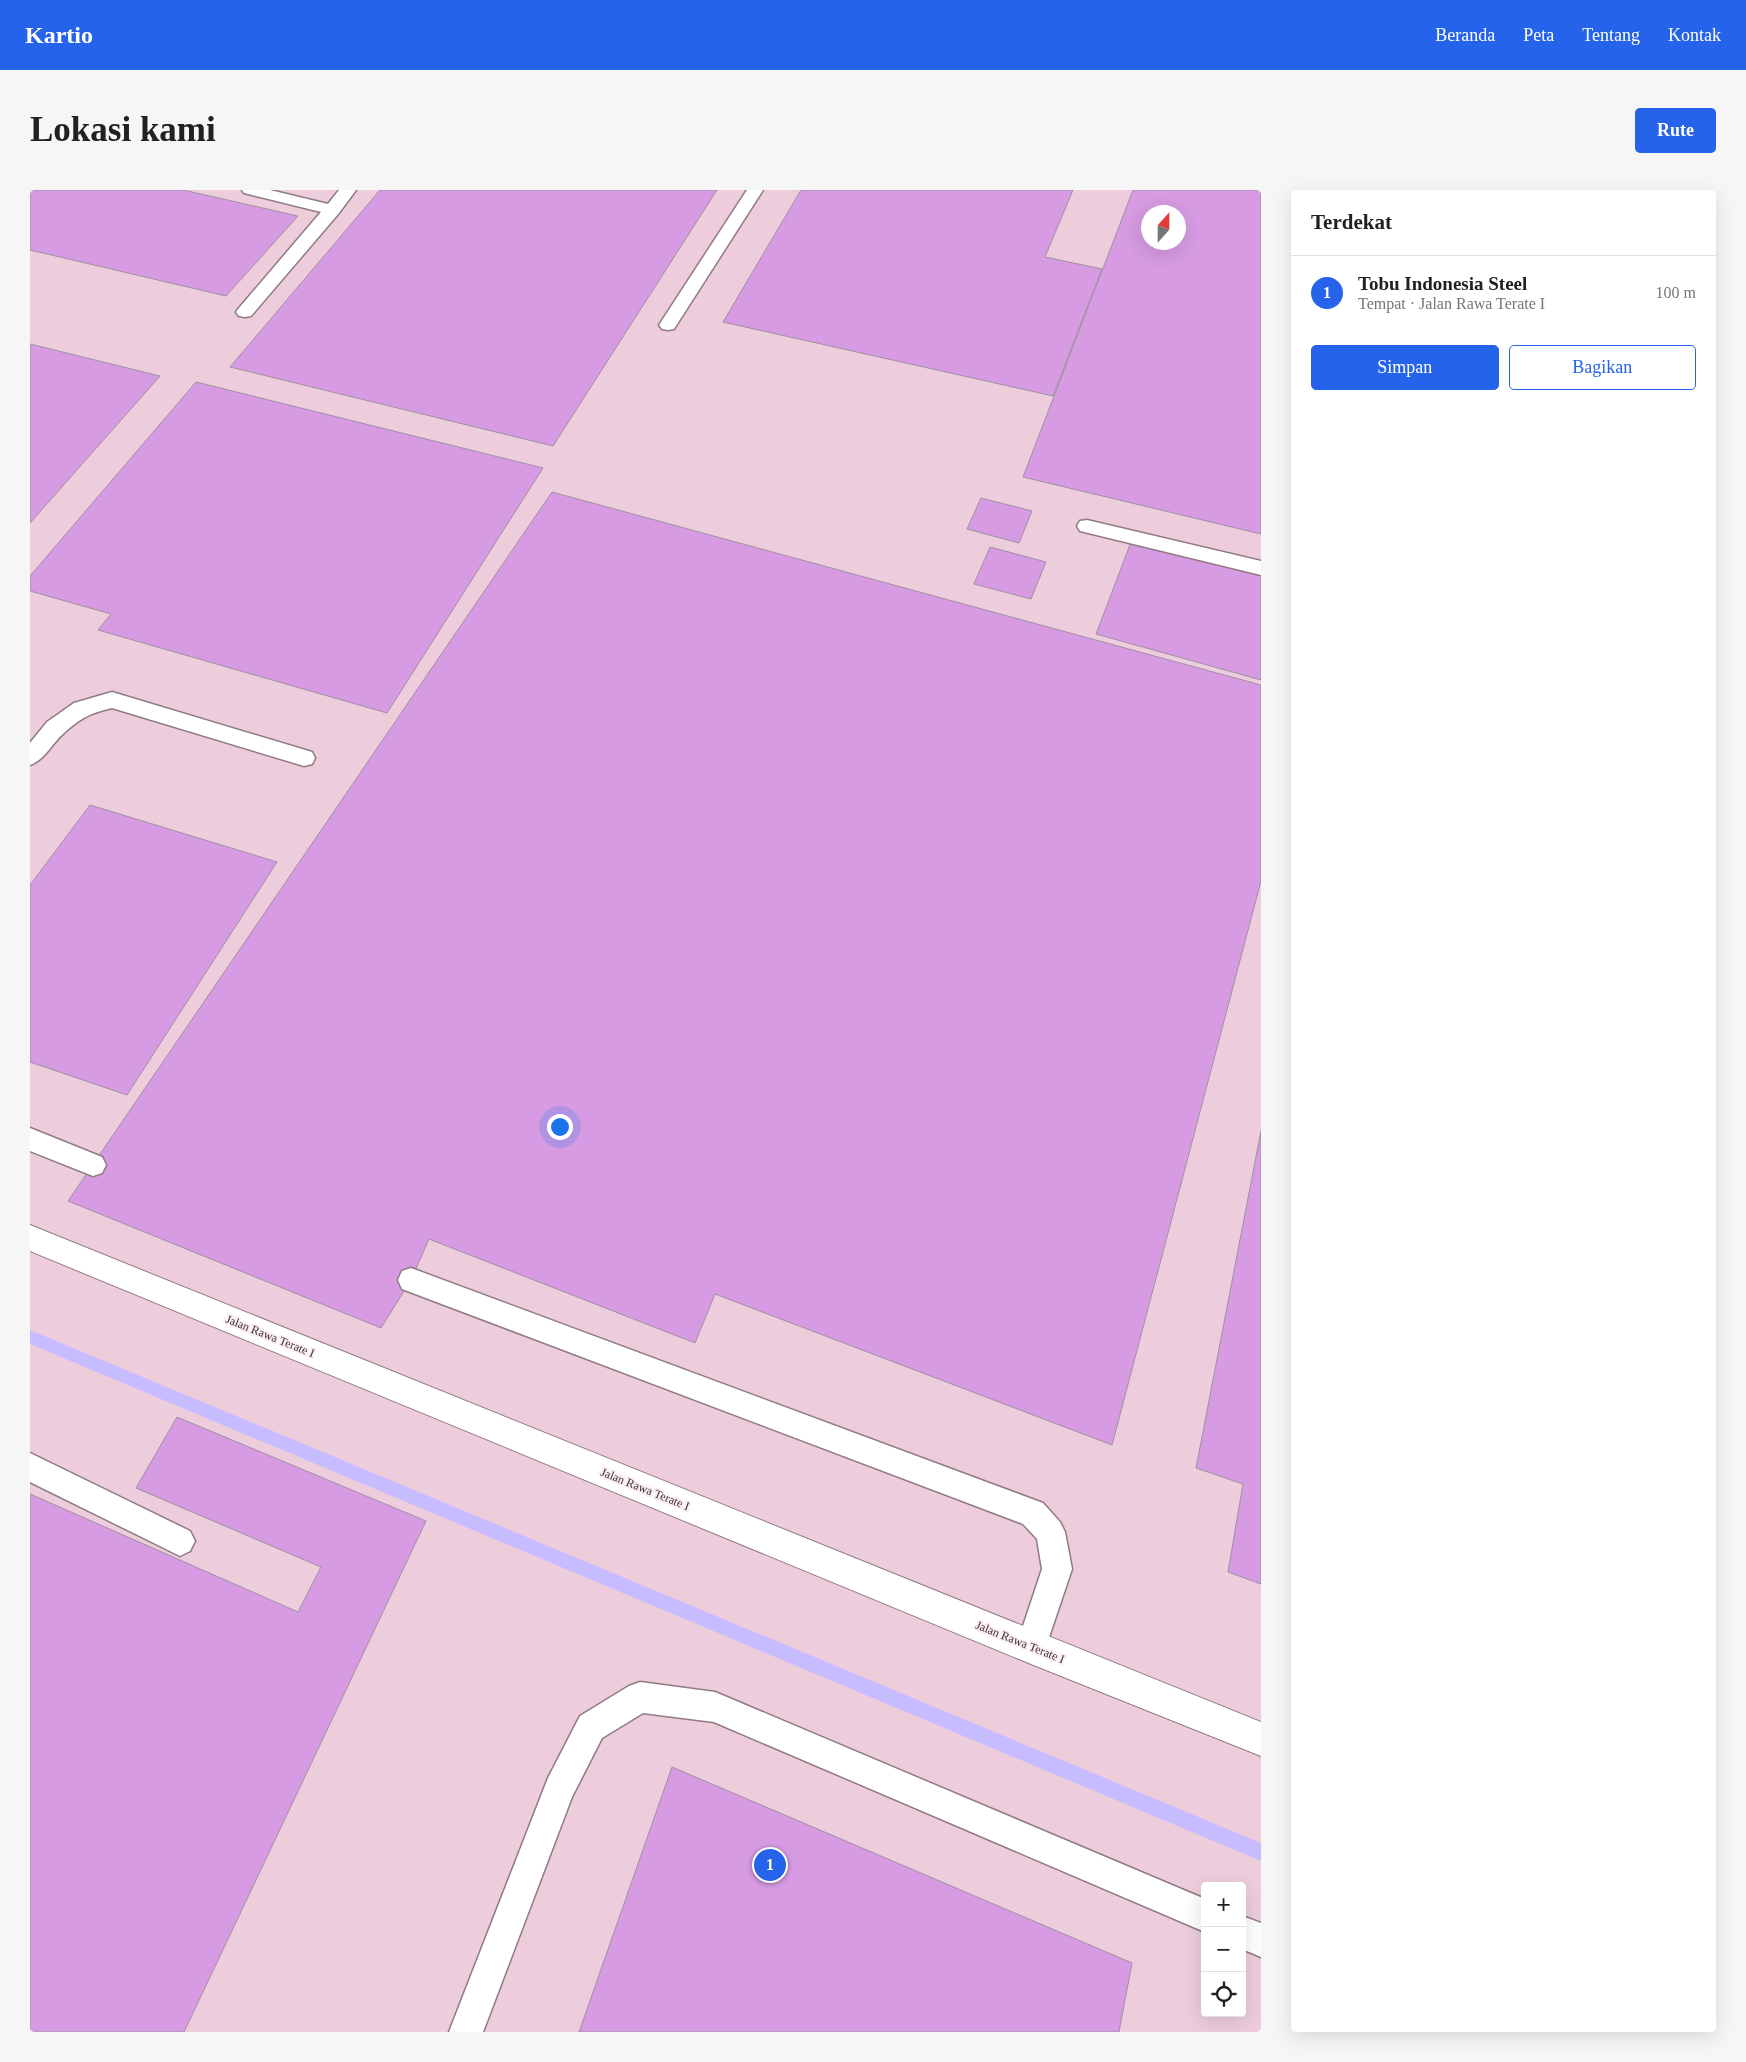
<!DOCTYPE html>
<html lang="id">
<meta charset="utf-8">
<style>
:root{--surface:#fff;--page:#f6f6f6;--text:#202124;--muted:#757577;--line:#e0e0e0;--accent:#2563eb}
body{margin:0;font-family:"Times New Roman",serif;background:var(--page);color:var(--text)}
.controls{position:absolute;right:15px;bottom:15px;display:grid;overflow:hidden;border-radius:5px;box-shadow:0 5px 20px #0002}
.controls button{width:45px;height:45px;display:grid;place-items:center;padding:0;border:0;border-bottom:1px solid var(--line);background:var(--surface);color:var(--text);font:25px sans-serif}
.compass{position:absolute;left:1111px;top:15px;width:45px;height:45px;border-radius:50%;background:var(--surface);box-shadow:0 5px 20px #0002;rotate:21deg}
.you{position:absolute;left:529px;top:936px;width:18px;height:18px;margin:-12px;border:4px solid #fff;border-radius:50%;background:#1a73e8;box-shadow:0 0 0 8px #1a73e833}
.badge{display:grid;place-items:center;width:32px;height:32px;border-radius:50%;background:var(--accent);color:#fff;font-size:16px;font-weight:700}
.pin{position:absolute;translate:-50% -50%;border:2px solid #fff;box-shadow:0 1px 5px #0006}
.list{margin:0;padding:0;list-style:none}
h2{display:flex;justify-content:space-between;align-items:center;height:65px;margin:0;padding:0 20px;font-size:21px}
h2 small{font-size:16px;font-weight:400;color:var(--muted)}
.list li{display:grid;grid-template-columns:32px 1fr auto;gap:15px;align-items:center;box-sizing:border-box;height:75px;padding:0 20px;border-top:1px solid var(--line)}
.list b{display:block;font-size:19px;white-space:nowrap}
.list p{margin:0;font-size:16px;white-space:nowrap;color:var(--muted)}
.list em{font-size:16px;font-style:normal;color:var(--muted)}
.actions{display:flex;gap:10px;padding:15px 20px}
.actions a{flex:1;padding:11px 0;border:1px solid var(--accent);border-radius:5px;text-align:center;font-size:18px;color:var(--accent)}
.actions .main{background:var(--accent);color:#fff}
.icon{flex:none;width:28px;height:28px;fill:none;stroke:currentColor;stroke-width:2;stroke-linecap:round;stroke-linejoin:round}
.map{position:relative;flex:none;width:1231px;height:1842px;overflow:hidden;border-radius:5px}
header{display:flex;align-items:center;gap:30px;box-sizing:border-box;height:70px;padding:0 25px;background:var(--accent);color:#fff}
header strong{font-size:24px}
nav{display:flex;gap:28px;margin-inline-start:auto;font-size:18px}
.intro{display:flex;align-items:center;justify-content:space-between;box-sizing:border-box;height:120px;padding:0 30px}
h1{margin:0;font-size:35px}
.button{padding:12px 22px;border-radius:5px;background:var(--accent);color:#fff;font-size:18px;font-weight:700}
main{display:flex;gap:30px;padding:0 30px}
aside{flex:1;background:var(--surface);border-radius:5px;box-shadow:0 5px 20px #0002}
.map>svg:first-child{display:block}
</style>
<header>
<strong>Kartio</strong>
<nav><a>Beranda</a><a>Peta</a><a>Tentang</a><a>Kontak</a></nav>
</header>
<div class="intro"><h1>Lokasi kami</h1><a class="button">Rute</a></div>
<main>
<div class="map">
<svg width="1231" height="1842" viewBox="0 0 1231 1842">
<rect width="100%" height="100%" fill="#f7dde8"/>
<path fill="#edcddb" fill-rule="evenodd" d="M0,0H1231V1842H0ZM1118,22H1148V52H1118ZM1175,1696H1212V1823H1175Z"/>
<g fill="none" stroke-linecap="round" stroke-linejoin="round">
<polygon fill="#c6bcff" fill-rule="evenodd" points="0,1140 1231,1653 1231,1671 0,1154"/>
</g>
<g fill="#d69be2" stroke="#9f90a2" fill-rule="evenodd">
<polygon points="0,0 153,0 268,26 196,106 0,60"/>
<polygon points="350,0 687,0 523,256 200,177"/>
<polygon points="771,0 1043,0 1015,67 1072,79 1023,206 693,132"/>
<path d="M1103,0H1231V344L993,287ZM1118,22H1148V52H1118Z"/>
<polygon points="0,154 130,186 0,333"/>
<polygon points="166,192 513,278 357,523 68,440 81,424 0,401 0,386"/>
<polygon points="522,302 1231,495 1231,691 1082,1255 685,1104 665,1153 399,1049 381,1090 351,1138 38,1011"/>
<polygon points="951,308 1002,321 989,353 937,339"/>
<polygon points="1101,352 1231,386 1231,490 1066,444"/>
<polygon points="960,357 1016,372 1001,409 944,394"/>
<polygon points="60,615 247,672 97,905 0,872 0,695"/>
<polygon points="1231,941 1231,1394 1198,1382 1213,1294 1166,1278"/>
<polygon points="147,1227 396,1331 154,1842 0,1842 0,1304 268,1422 291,1377 106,1298"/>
<polygon points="642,1577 1102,1773 1089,1842 549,1842"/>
</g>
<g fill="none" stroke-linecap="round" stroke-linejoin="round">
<g stroke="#907a83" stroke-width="3">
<g id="lane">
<polygon points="212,0 240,0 298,14 309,0 326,0 309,23 221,126 215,127 209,126 206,122 209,118 291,22 214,3"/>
<polygon points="717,0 733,0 644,139 638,140 632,139 629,135"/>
<polygon points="1057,330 1231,371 1231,385 1050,341 1047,336 1050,331"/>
<path d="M82,502L282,562L285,568L282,574L274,576L82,518C60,523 51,528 34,543C22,553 15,570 0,575V553L17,532L44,513Z"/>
<polygon points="0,938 72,967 76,975 72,983 63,986 0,961"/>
<polygon points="381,1078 1013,1313 1030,1332 1035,1342 1042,1379 1012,1468 1001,1472 990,1468 986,1457 1012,1379 1007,1349 993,1334 372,1099 368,1090 372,1081"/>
<polygon points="0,1263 160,1341 165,1351 160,1361 150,1366 140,1361 0,1292"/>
<polygon points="610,1492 685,1502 1175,1709 1175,1742 684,1532 613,1523 572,1548 542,1607 453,1842 419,1842 518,1588 550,1526 599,1496"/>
<polygon points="1212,1726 1231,1733 1231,1767 1212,1759"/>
</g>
</g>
<g stroke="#907a83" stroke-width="2">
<polygon id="street" points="0,1035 1231,1532 1231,1566 1001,1474 0,1061"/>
</g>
<use href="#lane" fill="#fff" fill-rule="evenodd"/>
<use href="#street" fill="#fff" fill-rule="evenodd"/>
</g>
<g text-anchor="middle" stroke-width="4" stroke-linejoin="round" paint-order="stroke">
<g font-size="12" fill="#3a3035" stroke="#fdeef4">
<text transform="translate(240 1146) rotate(22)" y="4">Jalan Rawa Terate I</text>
<text transform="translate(615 1299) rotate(22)" y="4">Jalan Rawa Terate I</text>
<text transform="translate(990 1452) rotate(22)" y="4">Jalan Rawa Terate I</text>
</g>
</g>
</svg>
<div class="controls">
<button>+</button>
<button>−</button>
<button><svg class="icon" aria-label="locate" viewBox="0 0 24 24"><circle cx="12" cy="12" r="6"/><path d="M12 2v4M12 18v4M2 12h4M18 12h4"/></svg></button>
</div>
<svg class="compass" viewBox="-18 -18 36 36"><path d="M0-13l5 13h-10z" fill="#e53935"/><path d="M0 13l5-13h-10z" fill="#757577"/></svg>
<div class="you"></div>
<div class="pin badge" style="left:740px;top:1675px">1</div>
</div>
<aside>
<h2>Terdekat<small></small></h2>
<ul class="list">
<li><span class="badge">1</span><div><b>Tobu Indonesia Steel</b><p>Tempat · Jalan Rawa Terate I</p></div><em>100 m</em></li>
</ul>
<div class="actions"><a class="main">Simpan</a><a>Bagikan</a></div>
</aside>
</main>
